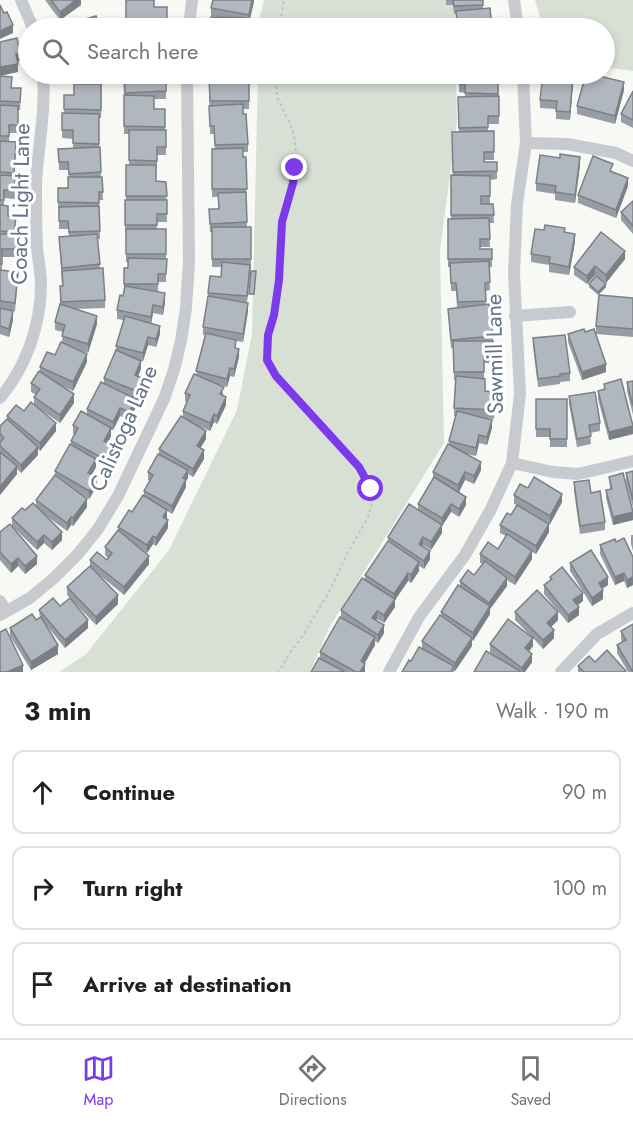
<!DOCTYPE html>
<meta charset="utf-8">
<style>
:root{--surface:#fff;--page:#f2f2f2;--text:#202124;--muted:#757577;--line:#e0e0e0;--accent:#7c3aed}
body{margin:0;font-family:Jost,sans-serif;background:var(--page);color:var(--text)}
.stop{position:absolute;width:18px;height:18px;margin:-14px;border:4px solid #7c3aed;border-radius:50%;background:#fff}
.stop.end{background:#7c3aed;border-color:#fff;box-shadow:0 2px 6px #0008}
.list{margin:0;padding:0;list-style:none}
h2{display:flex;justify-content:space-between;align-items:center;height:78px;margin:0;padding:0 24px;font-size:26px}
h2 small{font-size:20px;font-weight:400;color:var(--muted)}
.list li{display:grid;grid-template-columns:39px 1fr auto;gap:18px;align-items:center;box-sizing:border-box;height:84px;margin:0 12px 12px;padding:0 12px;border:2px solid var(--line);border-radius:12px}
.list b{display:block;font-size:22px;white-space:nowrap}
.list em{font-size:20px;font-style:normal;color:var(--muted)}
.icon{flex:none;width:33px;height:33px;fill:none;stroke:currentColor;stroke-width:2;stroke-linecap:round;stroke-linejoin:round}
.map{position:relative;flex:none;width:633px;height:672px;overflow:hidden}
.search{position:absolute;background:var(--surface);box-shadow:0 3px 9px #0003;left:18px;right:18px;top:18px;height:66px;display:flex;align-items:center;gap:15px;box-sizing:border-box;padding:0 21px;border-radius:33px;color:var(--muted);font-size:22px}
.sheet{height:366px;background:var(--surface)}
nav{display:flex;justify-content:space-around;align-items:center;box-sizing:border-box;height:84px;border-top:2px solid var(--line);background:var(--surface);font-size:16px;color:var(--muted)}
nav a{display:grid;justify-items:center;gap:3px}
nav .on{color:var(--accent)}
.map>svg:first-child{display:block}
</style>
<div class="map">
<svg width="633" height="672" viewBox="0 0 633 672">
<rect width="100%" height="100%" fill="#f8f8f5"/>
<g fill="#d8e0d5">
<polygon points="264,0 455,0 456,28 259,28 260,16"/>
<polygon points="535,0 633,0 633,71 605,67 604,28 543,28"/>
<polygon points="258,74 456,74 457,122 440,250 444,443 329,628 310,672 59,672 86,654 169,550 237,410 252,334"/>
</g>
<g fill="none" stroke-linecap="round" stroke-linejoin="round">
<g stroke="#c0c2c5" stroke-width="2" stroke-dasharray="3 3" stroke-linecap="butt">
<polyline points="279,28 284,0"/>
<polyline points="276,74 277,97 291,126 295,140 296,157 293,183 282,222 279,280 274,315 268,335 267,360 276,376 359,467 371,489 372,503 368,518 349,550 329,592 302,637 291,651 279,672"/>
</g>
<g stroke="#c7cacf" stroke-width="12">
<polyline points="21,0 33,28"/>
<polyline points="514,0 518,28"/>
<polyline points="189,28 192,0"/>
<polyline points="526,143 567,144 616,153 633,161"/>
<polyline points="515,316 570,312"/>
<path d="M0,398C26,367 41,325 41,284C41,272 38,259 37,247C36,226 36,204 36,183C38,147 46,110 43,74"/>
<polyline points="512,463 553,472 578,474 633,461"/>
<polyline points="0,601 6,611"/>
<polyline points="0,615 30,598 54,578 78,554 98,529 118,496 164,399 174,370 181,341 186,308 189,261 187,74"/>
<polyline points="389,672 419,617 465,555 491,509 512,463 520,394 514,273 517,204 526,143 523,74"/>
<polyline points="561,672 597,634 633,613"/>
</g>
</g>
<g fill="#979da4">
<polygon points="45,0 81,0 81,5 60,20"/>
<polygon points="126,0 154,7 167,7 167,28 124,28 126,26"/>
<polygon points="254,0 249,23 245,22 245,28 210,28 218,17 211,16 211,8"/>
<polygon points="446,0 483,0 483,8 492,28 457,28 456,14 454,14 453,5 446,5"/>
<polygon points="65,74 102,74 101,118 99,118 99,147 100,147 101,177 102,177 103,200 99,200 100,239 98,239 100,269 105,300 105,308 76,309 97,324 88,353 75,349 87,362 73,391 57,383 74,403 60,423 35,406 56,431 40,451 38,449 38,455 21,473 17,469 17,474 0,495 0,426 7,419 7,416 24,411 34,405 34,397 36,395 31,392 31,383 40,371 40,367 55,355 62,342 63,332 55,330 55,322 60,304 60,286 62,286 59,237 69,236 68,229 59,229 59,210 58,210 58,188 68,188 69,177 68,170 59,170 58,149 73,148 73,139 62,138 62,113 64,113 64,95 74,95 75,84 74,76 65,76"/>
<polygon points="123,74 168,74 168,83 166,83 166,99 154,99 154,109 165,109 165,130 166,130 166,155 157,155 157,169 156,169 156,181 166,182 167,222 157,222 157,229 166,229 166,282 158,282 158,292 165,302 163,315 153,313 151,323 160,334 156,347 148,345 143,361 141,361 141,369 138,376 144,387 139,401 136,400 136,407 129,420 120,416 113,430 111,430 111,436 108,443 113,454 106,468 96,462 96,467 92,475 97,486 89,499 75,490 87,507 73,526 71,525 67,531 45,515 62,540 52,550 44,543 37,550 12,526 12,518 25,510 36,506 36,500 55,476 55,471 71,445 71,441 75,434 73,434 73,425 87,415 87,409 104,383 104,378 116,350 116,346 124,320 117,319 117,310 123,296 124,290 124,268 128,268 128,262 126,262 126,233 125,233 125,225 126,200 126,165 129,165 129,134 124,134 124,95"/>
<polygon points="206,74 249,74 249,109 243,109 248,144 248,152 243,152 243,157 246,157 246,197 247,227 251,227 251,267 247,303 248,311 243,342 236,341 236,348 239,357 234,377 230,376 227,387 221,385 226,405 217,424 214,422 210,431 196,425 206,439 200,448 204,459 193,477 188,474 188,478 186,481 186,487 172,514 167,511 166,520 168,528 156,546 153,544 147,553 142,550 149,564 124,595 97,573 118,604 96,625 67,595 67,587 90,566 90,560 107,560 108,558 105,555 105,547 118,530 118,527 132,512 144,496 144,491 150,481 148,480 148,472 159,454 159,449 183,417 183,411 187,402 185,401 185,393 196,375 205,335 203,335 203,327 208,299 208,293 221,277 222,267 212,267 212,232 210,232 209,209 218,209 218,197 212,197 212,149 215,149 214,134 210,134 209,80 206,80"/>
<polygon points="498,74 499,124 488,124 488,131 494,131 494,160 484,160 484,162 497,162 497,179 490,180 490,204 493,204 494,223 489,223 490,247 480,247 480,249 492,249 492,267 489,267 490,290 485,291 486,305 493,336 493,363 484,363 484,378 485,391 495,400 494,419 483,418 492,428 487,445 479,443 476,456 466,454 481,470 474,484 465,480 459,492 466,505 459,517 451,512 442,526 442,533 431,550 423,545 422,547 430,559 424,569 419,566 419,571 411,583 408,581 395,600 395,607 384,623 377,619 376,620 384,633 378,643 375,641 375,645 364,663 365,664 365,672 311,672 320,658 320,652 341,618 341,610 365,580 365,575 388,542 388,537 418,510 418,504 433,479 433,472 449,445 449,441 456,416 454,416 455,380 454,380 453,348 451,348 448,309 457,308 456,291 451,291 450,267 448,267 448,219 451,219 451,175 453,175 452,132 459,132 458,97 465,97 465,93 459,92 459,84"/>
<polygon points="0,76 12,88 21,88 20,110 18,110 18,133 9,133 9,142 16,150 14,176 15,199 4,198 4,206 8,216 16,225 15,234 17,234 17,257 2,257 2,270 18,280 15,311 7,310 13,320 9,337 0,334"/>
<polygon points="573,83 570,120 556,119 556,109 540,108 540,100"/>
<polygon points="624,90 615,124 577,114 577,106"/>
<polygon points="633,91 633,128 621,122 621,114"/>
<polygon points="560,158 580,165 575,203 555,200 555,194 536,191 536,183"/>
<polygon points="613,171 628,186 616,218 578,203 578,195"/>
<polygon points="633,201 633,234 621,220 621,212"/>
<polygon points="565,232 575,242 569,275 549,272 549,265 531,262 531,254"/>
<polygon points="625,259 606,283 595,275 587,284 574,275 574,267"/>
<polygon points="589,284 606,287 598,295 589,287"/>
<polygon points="633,298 633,337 596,334 596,326"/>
<polygon points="568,334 606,372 582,380 568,342"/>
<polygon points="533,338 570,373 570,381 560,382 560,384 538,387 533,346"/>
<polygon points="633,381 633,415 627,391 627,382"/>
<polygon points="604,384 633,424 633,434 609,440 598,399 598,391 604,389"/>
<polygon points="569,396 600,423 600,431 590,433 591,444 577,447 569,404"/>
<polygon points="536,399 567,399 567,447 550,447 550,437 536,437"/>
<polygon points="633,471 633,508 626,481 626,473"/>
<polygon points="609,477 633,520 613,525 606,498 606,490 610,489"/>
<polygon points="574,482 605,522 605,530 580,534 574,491"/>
<polygon points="528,488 562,502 550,524 543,520 549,532 536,554 532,552 532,559 515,585 507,580 507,586 490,609 490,614 473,641 472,640 472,646 455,671 454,671 454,672 411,661 422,648 422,641 441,616 441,612 460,586 460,581 474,575 483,564 480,563 480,554 498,549 506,536 500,533 500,525 511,515 517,505 514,504 514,495"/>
<polygon points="0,532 37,564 25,574 18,566 11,573 0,560"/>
<polygon points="631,535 633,535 633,551 631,544"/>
<polygon points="616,542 633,557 633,585 627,588 624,581 615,585 600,554 600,545"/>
<polygon points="570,563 608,585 602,589 603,599 592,606 570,571"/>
<polygon points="550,577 583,601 577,605 579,615 568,623 544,594 544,585 550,581"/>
<polygon points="60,606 88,628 65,648 47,626 58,654 31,670 10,636 10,628 36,620 40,618 39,610"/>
<polygon points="515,612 558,620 551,627 554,638 543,649 533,638 533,646 529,651 532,662 525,672 474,672 496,657 490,652 490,644 532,637 515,620"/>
<polygon points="633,624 633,672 628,672 617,653 617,645 622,642 621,639 621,631"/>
<polygon points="595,662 626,672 578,672 578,666"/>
</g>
<g fill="#7b8086">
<polygon points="76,0 81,0 81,5 60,20 60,12"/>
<polygon points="252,0 254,0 254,2 249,23 249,15"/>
<polygon points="13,25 13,33 0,39 0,31"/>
<polygon points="20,53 20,61 16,62 16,54"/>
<polygon points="18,64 18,72 0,76 0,67"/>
<polygon points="573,75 573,83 570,120 570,112"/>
<polygon points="624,82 624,90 615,124 615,116"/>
<polygon points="580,157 580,165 575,203 575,195"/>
<polygon points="628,178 628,186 616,218 616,210"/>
<polygon points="575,234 575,242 569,275 569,267"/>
<polygon points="625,251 625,259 606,283 606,275"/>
<polygon points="595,266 595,275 587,284 587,276"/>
<polygon points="606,284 606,287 598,295 598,292"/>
<polygon points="165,293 165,302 163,315 163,307"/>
<polygon points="248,303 248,311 243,342 243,334"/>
<polygon points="153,305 153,313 151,325 151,317"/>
<polygon points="13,311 13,320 9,337 9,329"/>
<polygon points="97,316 97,324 88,353 88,344"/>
<polygon points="160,326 160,334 156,347 156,339"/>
<polygon points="148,337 148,345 143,361 143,353"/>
<polygon points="239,349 239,357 234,377 234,369"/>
<polygon points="87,354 87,362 73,391 73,382"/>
<polygon points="141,361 141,369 135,383 135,375"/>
<polygon points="606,364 606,372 582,380 582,372"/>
<polygon points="230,368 230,376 227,387 227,379"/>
<polygon points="144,379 144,387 139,401 139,392"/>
<polygon points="74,394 74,403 60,423 60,415"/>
<polygon points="226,397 226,405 217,424 217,416"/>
<polygon points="136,399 136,407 129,420 129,412"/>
<polygon points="120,408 120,416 113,430 113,422"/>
<polygon points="214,414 214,422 210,431 210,423"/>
<polygon points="492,420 492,428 487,445 487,437"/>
<polygon points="56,423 56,431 40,451 40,443"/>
<polygon points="633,426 633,434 609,440 609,432"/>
<polygon points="111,428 111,436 104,449 104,441"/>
<polygon points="206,431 206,439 197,454 197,446"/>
<polygon points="479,435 479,443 476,456 476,448"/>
<polygon points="113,446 113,454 106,468 106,460"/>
<polygon points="38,447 38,455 21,473 21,465"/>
<polygon points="204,450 204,459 193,477 193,469"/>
<polygon points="96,459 96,467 88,481 88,473"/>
<polygon points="481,462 481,470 474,484 474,476"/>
<polygon points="17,466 17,474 0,495 0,487"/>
<polygon points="188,470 188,478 186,481 186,487 172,514 172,506"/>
<polygon points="465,472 465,480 458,493 458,485"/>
<polygon points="97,477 97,486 89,499 89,491"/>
<polygon points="562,494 562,502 550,524 550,516"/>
<polygon points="466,497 466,505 459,517 459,509"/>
<polygon points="87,499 87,507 73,526 73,518"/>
<polygon points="451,504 451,512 442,526 442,533 431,550 431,542 442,526 442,518"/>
<polygon points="167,510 167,518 163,525 163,517"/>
<polygon points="633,512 633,520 613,525 613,517"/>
<polygon points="71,517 71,525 67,531 67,523"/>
<polygon points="168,520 168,528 156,546 156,538"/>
<polygon points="549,524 549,532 536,554 536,546"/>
<polygon points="62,532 62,540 52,550 52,542"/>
<polygon points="44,535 44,543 37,550 37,542"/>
<polygon points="153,536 153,544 147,553 147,545"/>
<polygon points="423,537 423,545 419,552 419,544"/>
<polygon points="430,551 430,559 424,569 424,561"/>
<polygon points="532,551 532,559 515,585 515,577"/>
<polygon points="37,556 37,564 25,574 25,566"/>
<polygon points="149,556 149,564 124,595 124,587"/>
<polygon points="18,558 18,566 11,573 11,564"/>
<polygon points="419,562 419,571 411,583 411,575"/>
<polygon points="408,573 408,581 395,600 395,607 384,623 384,615 394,601 394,594"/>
<polygon points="624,573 624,581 615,585 615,577"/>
<polygon points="608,577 608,585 599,591 599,583"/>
<polygon points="633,577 633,585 627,588 627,580"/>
<polygon points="507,578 507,586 490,609 490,614 473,641 473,633 489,609 489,603"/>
<polygon points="603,590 603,599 592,606 592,598"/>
<polygon points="583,593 583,601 573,609 573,600"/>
<polygon points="118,595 118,604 96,625 96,617"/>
<polygon points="579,607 579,615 568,623 568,615"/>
<polygon points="377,611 377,619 372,626 372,618"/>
<polygon points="558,612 558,620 547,631 547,623"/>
<polygon points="88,620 88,628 65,648 65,640"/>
<polygon points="384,625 384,633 378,643 378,635"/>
<polygon points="554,630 554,638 543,649 543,640"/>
<polygon points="375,637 375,645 361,670 361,661"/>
<polygon points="472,638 472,646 455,671 455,663"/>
<polygon points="533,638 533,646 525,657 525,648"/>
<polygon points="58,645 58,654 31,670 31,662"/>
<polygon points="532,654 532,662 525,672 522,672 522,668"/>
<polygon points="365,664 365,672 360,672"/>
<polygon points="23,665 23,672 7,672"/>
</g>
<g fill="#b0b7bf" stroke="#7b8086" stroke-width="1.5">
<polygon points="51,0 76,0 60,12"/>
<polygon points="126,0 154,0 154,7 167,7 167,22 126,22"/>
<polygon points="213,0 252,0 249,15 211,8"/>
<polygon points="453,0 483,0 483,5 454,6"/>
<polygon points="0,5 4,13 7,12 13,25 0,31"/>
<polygon points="490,8 492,28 458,28 456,11"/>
<polygon points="96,16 100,28 58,28 58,27"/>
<polygon points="211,17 245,18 244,28 248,28 210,28"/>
<polygon points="156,25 156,28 124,28 124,26"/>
<polygon points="17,38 20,53 16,54 18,64 0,67 0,42"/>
<polygon points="75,74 102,74 102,78 75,80"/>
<polygon points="124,74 168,74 168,75 166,75 166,91 125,93"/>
<polygon points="209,74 249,74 249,101 210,101"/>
<polygon points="460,74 498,74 498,94 465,93 465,84 459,84"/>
<polygon points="543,74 573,75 570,112 556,111 557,101 540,100"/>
<polygon points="586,74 591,74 624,82 615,116 577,106"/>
<polygon points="0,76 12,77 11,88 21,88 20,102 0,101"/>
<polygon points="74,84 101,84 101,110 64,109 64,95 74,95"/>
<polygon points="633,91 633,120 621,114"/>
<polygon points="124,95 154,96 154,109 165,109 165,127 124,126"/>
<polygon points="499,96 499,116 488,116 488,127 459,128 458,97"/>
<polygon points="243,104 243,114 246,114 248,144 215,145 214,126 210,126 209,106"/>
<polygon points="0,105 18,106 18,125 9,125 9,136 0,136"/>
<polygon points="62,113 99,114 99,144 73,143 73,130 62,130"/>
<polygon points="129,130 166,130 166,147 157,147 157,161 129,160"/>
<polygon points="494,131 494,152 484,152 484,162 497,162 497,171 453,172 452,132"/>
<polygon points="0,141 16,142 14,173 0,172"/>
<polygon points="100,147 101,172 69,174 68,162 59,162 58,149"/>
<polygon points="243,148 243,157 246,157 247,189 212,189 212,149"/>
<polygon points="560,154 580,157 575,195 555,192 556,186 536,183 540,155 560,158"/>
<polygon points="593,156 613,164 610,171 628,178 616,210 578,195"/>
<polygon points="126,165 156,165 156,181 166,182 167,196 126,196"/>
<polygon points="0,175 15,176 15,190 4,190 4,200 0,200"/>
<polygon points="451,175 490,176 490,196 481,196 481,204 493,204 494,215 451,215"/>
<polygon points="68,177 102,177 103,192 99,192 99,203 58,202 58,188 68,188"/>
<polygon points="246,192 247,222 210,224 209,209 219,209 218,193"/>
<polygon points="125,200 167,200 167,214 157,214 157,225 125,225"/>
<polygon points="633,201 633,226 621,212"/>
<polygon points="0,205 8,206 8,216 16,217 14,232 0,231"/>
<polygon points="99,206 100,231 69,232 68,221 59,221 59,207"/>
<polygon points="489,218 490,239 480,239 480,249 492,249 492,259 448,259 448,219"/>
<polygon points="545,225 565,228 564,232 575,234 569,267 549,263 550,257 531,254 535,229 544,230"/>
<rect x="212" y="227" width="39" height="32"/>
<rect x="126" y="229" width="40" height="25"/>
<polygon points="601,232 625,251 606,275 595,266 587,276 574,267"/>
<polygon points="0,234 17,234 17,249 2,249 2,264 0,264"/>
<polygon points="97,234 100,264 62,268 59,237"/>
<polygon points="128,258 167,259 166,274 158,274 158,284 124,284 124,268 128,268"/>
<polygon points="489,261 490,282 485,283 486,301 458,302 456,283 451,283 450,263"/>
<polygon points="222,262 250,265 247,296 208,293 210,276 221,277"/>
<polygon points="103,268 105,300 61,302 60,286 63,286 62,271"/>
<polygon points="0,270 18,272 15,303 0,301"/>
<polygon points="251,271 256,271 254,294 249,294"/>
<polygon points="596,276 606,284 598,292 589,284"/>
<polygon points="125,286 165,293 163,307 153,305 151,317 117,310 120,295 123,296"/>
<polygon points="599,295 633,298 633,329 596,326"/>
<polygon points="208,296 248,303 243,334 203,327"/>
<polygon points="60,304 97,316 88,344 62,336 65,325 55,322"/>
<polygon points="489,304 493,336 451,340 448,309"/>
<polygon points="0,308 13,311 9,329 0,326"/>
<polygon points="125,316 160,326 156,339 148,337 143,353 116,346"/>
<polygon points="584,329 585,332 594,329 606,364 582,372 568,334"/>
<polygon points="206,333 236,340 235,348 239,349 234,369 230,368 227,379 196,371"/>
<polygon points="565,335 570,373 560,374 560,376 538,379 533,338"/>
<polygon points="453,341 493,341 493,355 484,355 484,372 454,372"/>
<polygon points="61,342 87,354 73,382 40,367 47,352 55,355"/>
<polygon points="116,350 141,361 135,375 144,379 139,392 104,378"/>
<polygon points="39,371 74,394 60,415 34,397 40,389 31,383"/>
<polygon points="194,374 224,387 220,394 226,397 217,416 214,414 210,423 183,411 190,395 185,393"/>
<polygon points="456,376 485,379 485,391 495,392 494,410 454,408"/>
<polygon points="621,379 633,426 609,432 598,391 605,389 604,384"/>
<polygon points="633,381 633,406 627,382"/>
<polygon points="101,382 136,399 129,412 120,408 113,422 87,409"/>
<polygon points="595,392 600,423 589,425 591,436 577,439 569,396"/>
<polygon points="536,399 567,399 567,439 550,439 550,429 536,429"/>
<polygon points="31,402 56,423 40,443 7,416 16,405 24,411"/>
<polygon points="81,411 111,428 104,441 113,446 106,460 71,441 78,428 73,425"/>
<polygon points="457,411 492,420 487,437 479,435 476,448 449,441"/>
<polygon points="181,416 206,431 197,446 204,450 193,469 159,449"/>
<polygon points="7,419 38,447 21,465 0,446 0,442 4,438 0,434 0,426"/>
<polygon points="70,444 96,459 88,473 97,477 89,491 55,471"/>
<polygon points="448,444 481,462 474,476 465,472 458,485 433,472"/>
<polygon points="0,452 17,466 0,487"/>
<polygon points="158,454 188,470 183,478 186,479 172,506 144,491 153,475 148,472"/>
<polygon points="633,471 633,500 626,473"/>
<polygon points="623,473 633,512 613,517 606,490 612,489 609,477"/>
<polygon points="55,475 87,499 73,518 71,517 67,523 36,500"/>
<polygon points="434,477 466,497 459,509 451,504 442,518 418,504"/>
<polygon points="534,477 562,494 550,516 514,495 520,484 528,488"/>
<polygon points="589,480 591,493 600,491 605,522 580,526 574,482"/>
<polygon points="143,495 167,510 163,517 168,520 156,538 153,536 147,545 118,527 129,510 132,512"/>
<polygon points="33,503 62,532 52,542 44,535 37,542 12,518 22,508 25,510"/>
<polygon points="409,504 442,525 431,542 423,537 419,544 430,551 424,561 388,537"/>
<polygon points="517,505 549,524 536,546 500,525 507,513 511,515"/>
<polygon points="10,524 37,556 25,566 18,558 11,564 0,552 0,532"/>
<polygon points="118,530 149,556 124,587 90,560 97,552 107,560 112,553 105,547"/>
<polygon points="507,534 532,551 515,577 480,554 488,542 498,549"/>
<polygon points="624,538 633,557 633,577 627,580 624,573 615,577 600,545 615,539 616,542"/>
<polygon points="388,541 419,562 411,575 408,573 394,594 365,575"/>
<polygon points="591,550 608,577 599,583 603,590 592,598 570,563"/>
<polygon points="485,561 507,578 489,603 460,581 468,570 474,575"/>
<polygon points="90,566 118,595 96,617 67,587"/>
<polygon points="562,567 583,593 573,600 579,607 568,615 544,585 552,579 550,577"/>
<polygon points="362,578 395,599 384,615 377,611 372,618 384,625 378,635 341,610"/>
<polygon points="458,585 490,606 473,633 441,612"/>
<polygon points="537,590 558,612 547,623 554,630 543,640 515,612"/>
<polygon points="53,598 60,606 70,598 88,620 65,640 39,610"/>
<polygon points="32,614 36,620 41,617 58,645 31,662 10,628"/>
<polygon points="440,615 472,638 455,663 422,641"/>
<polygon points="340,617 375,637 361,661 365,664 360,672 356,672 320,652"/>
<polygon points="508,619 533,638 525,648 532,654 522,668 490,644"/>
<polygon points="633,624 633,672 617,645 626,640 621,631"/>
<polygon points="6,629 23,665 7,672 0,672 0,632"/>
<polygon points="419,647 454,666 451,672 402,672 409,660 411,661"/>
<polygon points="607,650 626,671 625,672 584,672 578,666 589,656 595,662"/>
<polygon points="486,651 520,671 519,672 474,672"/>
<polygon points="319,658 345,672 311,672"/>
</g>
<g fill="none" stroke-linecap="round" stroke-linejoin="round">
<polyline stroke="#7c3aed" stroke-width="8" points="295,168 293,183 282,222 279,280 274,315 268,335 267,360 276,376 359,467 371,489"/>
</g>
<g text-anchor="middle" stroke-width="6" stroke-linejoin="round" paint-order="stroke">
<g font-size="22" fill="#647489" stroke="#fff">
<text transform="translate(20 204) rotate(-89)" y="8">Coach Light Lane</text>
<text transform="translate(494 354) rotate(-91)" y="8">Sawmill Lane</text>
<text transform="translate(123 428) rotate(-66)" y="8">Calistoga Lane</text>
</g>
</g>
</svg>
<div class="stop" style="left:371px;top:489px"></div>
<div class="stop end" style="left:295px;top:168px"></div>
<div class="search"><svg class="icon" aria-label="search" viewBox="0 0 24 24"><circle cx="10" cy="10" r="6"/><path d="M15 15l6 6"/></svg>Search here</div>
</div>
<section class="sheet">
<h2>3 min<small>Walk · 190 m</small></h2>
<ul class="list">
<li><svg class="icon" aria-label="ahead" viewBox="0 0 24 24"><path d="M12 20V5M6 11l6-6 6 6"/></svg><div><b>Continue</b></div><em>90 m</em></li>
<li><svg class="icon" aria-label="right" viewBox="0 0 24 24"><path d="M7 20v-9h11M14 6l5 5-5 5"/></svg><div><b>Turn right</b></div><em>100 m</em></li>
<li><svg class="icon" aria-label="arrive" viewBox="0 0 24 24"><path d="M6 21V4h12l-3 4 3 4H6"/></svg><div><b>Arrive at destination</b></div></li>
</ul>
</section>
<nav>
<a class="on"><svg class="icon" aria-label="map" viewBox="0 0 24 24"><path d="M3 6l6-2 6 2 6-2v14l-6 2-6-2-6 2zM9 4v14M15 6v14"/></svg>Map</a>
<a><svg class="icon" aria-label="directions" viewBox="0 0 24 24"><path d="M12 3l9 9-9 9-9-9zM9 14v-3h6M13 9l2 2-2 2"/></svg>Directions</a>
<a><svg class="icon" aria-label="saved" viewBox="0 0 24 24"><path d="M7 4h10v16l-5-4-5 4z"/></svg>Saved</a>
</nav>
